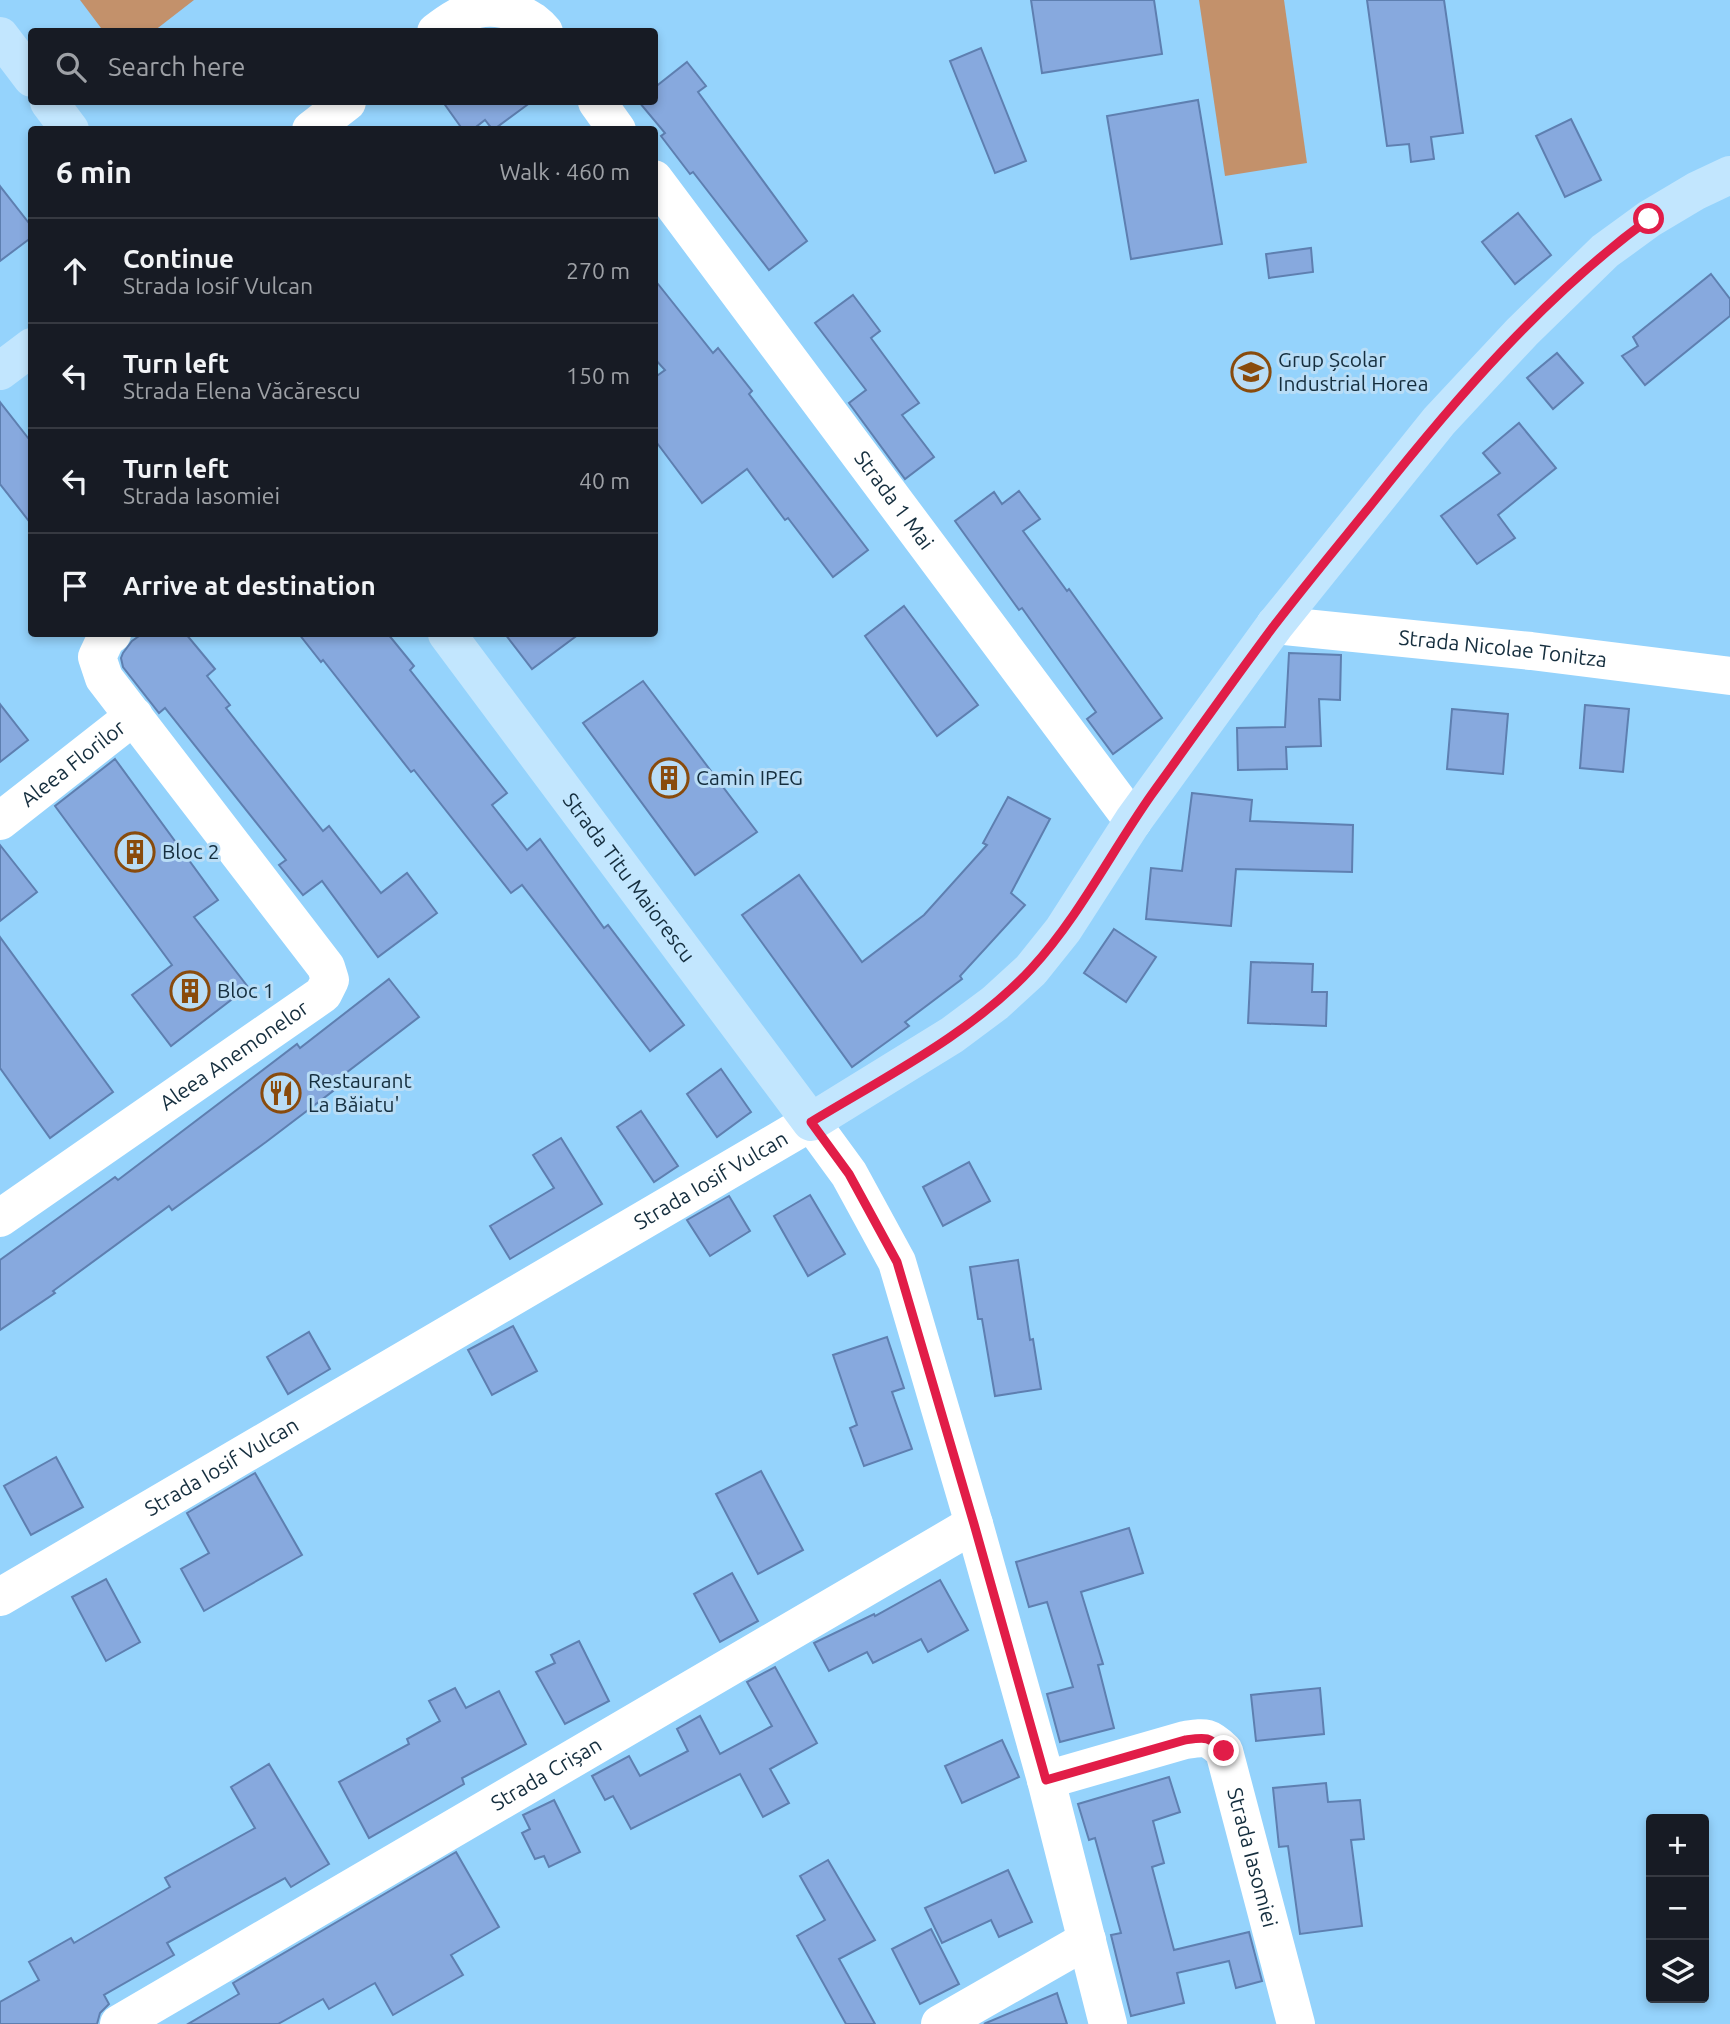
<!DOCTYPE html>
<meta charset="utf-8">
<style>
:root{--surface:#171b24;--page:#242831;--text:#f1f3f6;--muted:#9ea1a6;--line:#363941}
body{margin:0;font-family:Ubuntu,sans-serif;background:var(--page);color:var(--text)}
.controls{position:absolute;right:21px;bottom:21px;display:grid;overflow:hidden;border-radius:7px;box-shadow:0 4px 10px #0003}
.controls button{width:63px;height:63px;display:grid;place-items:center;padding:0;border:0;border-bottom:2px solid var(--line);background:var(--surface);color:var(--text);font:35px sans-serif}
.stop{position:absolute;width:21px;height:21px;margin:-16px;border:5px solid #e11d48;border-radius:50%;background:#fff}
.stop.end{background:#e11d48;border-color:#fff;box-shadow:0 2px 7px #0008}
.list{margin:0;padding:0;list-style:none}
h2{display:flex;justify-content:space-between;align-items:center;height:91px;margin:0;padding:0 28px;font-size:30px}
h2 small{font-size:23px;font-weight:400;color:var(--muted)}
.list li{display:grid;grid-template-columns:46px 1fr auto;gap:21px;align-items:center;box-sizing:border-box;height:105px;padding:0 28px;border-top:2px solid var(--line)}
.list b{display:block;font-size:26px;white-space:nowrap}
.list p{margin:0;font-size:23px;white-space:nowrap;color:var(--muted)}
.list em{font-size:23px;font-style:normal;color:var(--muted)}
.icon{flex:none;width:38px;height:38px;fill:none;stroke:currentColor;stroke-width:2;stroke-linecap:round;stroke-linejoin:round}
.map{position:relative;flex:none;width:1730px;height:2024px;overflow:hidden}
.search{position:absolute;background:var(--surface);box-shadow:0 4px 10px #0003;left:28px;top:28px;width:630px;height:77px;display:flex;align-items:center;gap:18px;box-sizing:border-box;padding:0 24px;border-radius:7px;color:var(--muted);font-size:26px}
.panel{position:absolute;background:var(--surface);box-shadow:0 4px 10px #0003;left:28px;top:126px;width:630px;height:511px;border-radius:7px}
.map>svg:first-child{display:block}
</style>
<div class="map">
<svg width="1730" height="2024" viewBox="0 0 1730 2024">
<rect width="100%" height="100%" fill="#95d3fc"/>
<g fill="#c3916b">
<polygon points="80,0 194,0 154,31 104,32"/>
<polygon points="1199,0 1284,0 1307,163 1225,176"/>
</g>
<g fill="#87a9de" stroke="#5e7fb0" stroke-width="2">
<polygon points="1031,0 1154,0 1162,54 1042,73"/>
<polygon points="1367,0 1444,0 1463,133 1431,137 1434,159 1411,162 1409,144 1387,146"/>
<polygon points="981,48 1026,161 995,173 950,61"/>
<polygon points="687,62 706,86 698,92 807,241 769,270 693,172 690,174 661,136 665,133 639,102 654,102 654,88"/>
<polygon points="1198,100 1222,244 1131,259 1107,116"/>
<polygon points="443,102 531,102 493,130 485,120 472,130 463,130"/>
<polygon points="1571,119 1601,180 1565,197 1536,136"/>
<polygon points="0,186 32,227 32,237 0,261"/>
<polygon points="1518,213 1551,255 1515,284 1482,242"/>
<polygon points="1311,248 1313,272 1269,278 1266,254"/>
<polygon points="1711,274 1730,299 1730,316 1645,385 1622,356 1638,346 1633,337"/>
<polygon points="654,279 713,353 718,348 752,391 749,394 868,550 833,577 788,518 785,520 747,469 702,503 654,439 654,378 665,370 654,358"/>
<polygon points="853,295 880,331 871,338 919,403 902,415 934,457 905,479 849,403 866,390 815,323"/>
<polygon points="1557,353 1583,383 1553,409 1527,378"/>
<polygon points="0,402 32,443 32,525 0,484"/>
<polygon points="1519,423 1556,468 1498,515 1515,538 1477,564 1441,516 1500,473 1483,453"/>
<polygon points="1019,491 1040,519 1023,531 1067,591 1069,589 1162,718 1113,754 1087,719 1096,712 1022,608 1019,610 955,521 994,492 1002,504"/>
<polygon points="904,606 978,705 937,736 865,636"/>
<polygon points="142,634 186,634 215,669 207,676 230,705 226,708 323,831 329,826 381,893 407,873 437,913 378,957 322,881 303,895 279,865 286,860 165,708 159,713 123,667 121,658 123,653 132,641"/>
<polygon points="299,634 388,634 414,666 410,670 507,793 492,805 527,850 540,839 604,928 608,925 684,1025 650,1051 522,885 511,893 414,770 411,772 323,660 321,662"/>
<polygon points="505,634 579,634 532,669"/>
<polygon points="1289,653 1341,655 1340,700 1319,699 1321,746 1286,747 1287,769 1238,770 1237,728 1285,727"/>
<polygon points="643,681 757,832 695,875 583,723"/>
<polygon points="0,704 28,740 0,762"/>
<polygon points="1585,705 1629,709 1623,772 1580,768"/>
<polygon points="1452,709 1508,714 1503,774 1447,769"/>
<polygon points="115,759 218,900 194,917 248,987 171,1046 132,995 172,965 55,806"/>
<polygon points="1192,793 1252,800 1250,821 1353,825 1352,872 1236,869 1231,926 1146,919 1151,868 1182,871"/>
<polygon points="1008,797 1050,819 1011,893 1025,905 960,976 962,979 905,1022 909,1026 852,1067 742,915 799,875 862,962 924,915 987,845 983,843"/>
<polygon points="0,845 37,892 0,921"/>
<polygon points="1114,929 1156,957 1126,1002 1084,973"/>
<polygon points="0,937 113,1092 50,1138 0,1068"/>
<polygon points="1251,962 1313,964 1312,992 1327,992 1326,1026 1248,1023"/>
<polygon points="389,979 419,1017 329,1086 333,1091 266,1142 172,1210 169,1206 53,1291 55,1293 0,1330 0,1260 115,1177 118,1180 297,1044 300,1048"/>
<polygon points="721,1069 751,1112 717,1137 687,1094"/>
<polygon points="641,1111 678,1166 654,1182 617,1127"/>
<polygon points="561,1138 602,1204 510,1259 490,1226 554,1188 533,1155"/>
<polygon points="969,1162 990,1201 943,1226 923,1187"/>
<polygon points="810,1195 845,1254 808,1276 774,1216"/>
<polygon points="729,1196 750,1231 710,1256 687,1220"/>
<polygon points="1018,1260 1030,1340 1033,1339 1041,1389 995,1396 982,1319 978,1319 970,1267"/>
<polygon points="513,1326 537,1371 492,1395 468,1350"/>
<polygon points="309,1332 330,1369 288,1394 267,1357"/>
<polygon points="887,1337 904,1388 892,1392 912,1449 864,1466 850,1428 857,1425 833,1355"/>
<polygon points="56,1457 83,1507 31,1535 4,1486"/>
<polygon points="761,1471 803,1550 758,1574 716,1494"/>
<polygon points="255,1473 302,1555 204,1611 181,1569 209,1553 187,1513"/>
<polygon points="1129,1528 1143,1573 1081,1592 1103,1664 1098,1665 1114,1728 1060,1742 1047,1694 1073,1687 1047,1602 1029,1607 1016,1562"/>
<polygon points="732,1573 758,1621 720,1642 694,1594"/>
<polygon points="106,1579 140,1642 106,1661 72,1597"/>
<polygon points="940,1580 968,1630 928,1652 921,1639 873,1663 867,1652 829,1671 814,1643 874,1614 875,1616"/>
<polygon points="579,1641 609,1701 565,1724 536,1672 555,1663 551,1655"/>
<polygon points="775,1667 817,1743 770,1769 789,1803 763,1817 740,1774 631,1829 613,1796 605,1800 592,1776 629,1756 640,1776 688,1751 677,1729 700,1716 720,1754 772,1726 747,1682"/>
<polygon points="455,1688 466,1708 499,1691 526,1744 462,1778 464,1784 369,1838 339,1782 409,1744 407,1739 440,1721 429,1701"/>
<polygon points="1320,1688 1324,1734 1256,1741 1251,1695"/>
<polygon points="1002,1740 1019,1777 962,1803 945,1766"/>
<polygon points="269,1764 329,1864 291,1887 285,1878 167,1943 174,1955 104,1995 109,2004 100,2013 97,2024 0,2024 0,2002 39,1980 29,1962 71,1938 74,1943 170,1887 165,1878 255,1828 231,1787"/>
<polygon points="1169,1777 1180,1812 1153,1821 1164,1863 1152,1867 1174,1950 1249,1932 1262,1981 1236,1988 1229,1961 1177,1973 1184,2003 1131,2016 1111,1935 1121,1933 1095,1838 1089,1840 1078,1804"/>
<polygon points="1326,1783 1328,1802 1360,1800 1364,1839 1351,1840 1362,1926 1300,1934 1288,1846 1279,1847 1273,1788"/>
<polygon points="554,1800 580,1852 549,1867 544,1856 535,1859 522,1833 530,1829 523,1815"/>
<polygon points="456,1852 499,1927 451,1955 463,1975 393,2015 375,1983 329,2009 323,1999 278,2024 188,2024 239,1994 233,1983"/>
<polygon points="828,1860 875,1940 839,1959 875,2024 846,2024 797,1936 825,1920 800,1876"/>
<polygon points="1008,1870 1032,1922 999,1937 991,1920 942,1943 925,1908"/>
<polygon points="931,1929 959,1984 920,2004 892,1949"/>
<polygon points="1057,1993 1067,2024 984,2024 986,2023"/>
</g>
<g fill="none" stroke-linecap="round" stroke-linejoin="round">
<g stroke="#fff" stroke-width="38">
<path d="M436,32C465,9 487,0 522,15C531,20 537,23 544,32"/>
<polyline points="597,102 617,130"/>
<polyline points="311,130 347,102"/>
<path id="s1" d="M654,179L1133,821"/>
<path id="s2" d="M1275,625L1531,651L1730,676"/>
<path id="s3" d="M0,821L134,716"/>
<path id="s4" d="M0,1218L323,994L330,980L326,967L104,678L97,657L106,638L112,634"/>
<path id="s5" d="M0,1597L811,1122L849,1174L897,1262L974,1524L1046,1780L1108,2024"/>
<path id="s6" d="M1046,1780L1185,1740C1206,1737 1208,1736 1224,1751L1296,2024"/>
<path id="s7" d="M119,2024L974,1524"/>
<polyline points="940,2024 1087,1940"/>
</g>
<g stroke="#c2e6fe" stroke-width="38">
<polyline points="0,36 32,78"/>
<polyline points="49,102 70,130"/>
<polyline points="0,371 32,347"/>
<path id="s8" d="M447,634L811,1122L952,1035L995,1003L1031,970L1063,930L1133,821L1275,625L1439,421L1522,332L1605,251L1649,219L1696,191L1730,175"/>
</g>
</g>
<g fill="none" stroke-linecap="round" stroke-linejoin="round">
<path stroke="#e11d48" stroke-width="9" d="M1224,1751C1208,1736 1206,1737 1185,1740L1046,1780L974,1524L897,1262L849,1174L811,1122C885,1077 972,1033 1031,969C1079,917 1111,852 1152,794C1192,739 1232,682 1273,627C1306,584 1341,542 1375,500C1456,398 1544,296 1649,219"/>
</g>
<defs>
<g id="university-ring" transform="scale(2.0125)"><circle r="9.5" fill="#b9ddf6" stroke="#894b0c" stroke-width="1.5"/><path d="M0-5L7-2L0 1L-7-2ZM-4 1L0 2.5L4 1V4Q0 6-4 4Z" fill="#894b0c"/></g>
<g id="building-ring" transform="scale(2.0125)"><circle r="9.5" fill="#b9ddf6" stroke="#894b0c" stroke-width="1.5"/><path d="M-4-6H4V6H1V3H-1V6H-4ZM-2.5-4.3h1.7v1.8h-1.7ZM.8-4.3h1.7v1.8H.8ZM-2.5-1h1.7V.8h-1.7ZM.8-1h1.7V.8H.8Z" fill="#894b0c"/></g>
<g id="restaurant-ring" transform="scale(2.0125)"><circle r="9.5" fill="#b9ddf6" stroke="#894b0c" stroke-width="1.5"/><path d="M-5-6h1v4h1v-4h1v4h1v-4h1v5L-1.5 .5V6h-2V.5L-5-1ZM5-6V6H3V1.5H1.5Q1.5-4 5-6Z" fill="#894b0c"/></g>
</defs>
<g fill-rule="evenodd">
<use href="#university-ring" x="1251" y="372"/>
<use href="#building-ring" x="669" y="778"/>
<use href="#building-ring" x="135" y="852"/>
<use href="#building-ring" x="190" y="991"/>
<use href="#restaurant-ring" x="281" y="1093"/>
</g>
<g text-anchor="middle" stroke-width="6" stroke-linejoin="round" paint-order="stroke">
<g font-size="21" fill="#152e3e" stroke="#b9ddf6" text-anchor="start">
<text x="1278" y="367">Grup Școlar<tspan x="1278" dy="24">Industrial Horea</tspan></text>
<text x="696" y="785">Camin IPEG</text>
<text x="162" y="859">Bloc 2</text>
<text x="217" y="998">Bloc 1</text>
<text x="308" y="1088">Restaurant<tspan x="308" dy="24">La Băiatu'</tspan></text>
</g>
<g font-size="21" fill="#152e3e" stroke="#b9ddf6">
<text dy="7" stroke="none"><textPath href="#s1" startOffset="401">Strada 1 Mai</textPath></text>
<text dy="7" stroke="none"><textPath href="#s2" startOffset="229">Strada Nicolae Tonitza</textPath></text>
<text dy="7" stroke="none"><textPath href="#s3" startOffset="93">Aleea Florilor</textPath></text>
<text dy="7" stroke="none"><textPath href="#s8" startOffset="304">Strada Titu Maiorescu</textPath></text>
<text dy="7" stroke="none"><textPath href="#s4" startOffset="285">Aleea Anemonelor</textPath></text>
<text dy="7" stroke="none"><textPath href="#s5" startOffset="824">Strada Iosif Vulcan</textPath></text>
<text dy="7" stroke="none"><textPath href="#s5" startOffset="257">Strada Iosif Vulcan</textPath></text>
<text dy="7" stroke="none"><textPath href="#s7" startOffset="495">Strada Crișan</textPath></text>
<text dy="7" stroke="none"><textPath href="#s6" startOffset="298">Strada Iasomiei</textPath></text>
</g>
</g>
</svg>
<div class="controls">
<button>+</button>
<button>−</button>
<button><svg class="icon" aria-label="layers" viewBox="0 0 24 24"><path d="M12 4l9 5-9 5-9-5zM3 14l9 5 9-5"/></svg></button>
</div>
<div class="stop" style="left:1649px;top:219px"></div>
<div class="stop end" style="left:1224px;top:1751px"></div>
<div class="search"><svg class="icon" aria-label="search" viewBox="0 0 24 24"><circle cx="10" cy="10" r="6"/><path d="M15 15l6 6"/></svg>Search here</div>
<section class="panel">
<h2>6 min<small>Walk · 460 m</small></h2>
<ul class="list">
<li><svg class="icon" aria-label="ahead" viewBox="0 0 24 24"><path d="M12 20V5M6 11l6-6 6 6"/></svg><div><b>Continue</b><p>Strada Iosif Vulcan</p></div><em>270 m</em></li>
<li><svg class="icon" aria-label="left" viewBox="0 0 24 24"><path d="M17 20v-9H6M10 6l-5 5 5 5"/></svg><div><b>Turn left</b><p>Strada Elena Văcărescu</p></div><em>150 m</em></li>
<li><svg class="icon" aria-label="left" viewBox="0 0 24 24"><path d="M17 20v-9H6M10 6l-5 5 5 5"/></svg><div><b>Turn left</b><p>Strada Iasomiei</p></div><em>40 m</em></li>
<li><svg class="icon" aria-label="arrive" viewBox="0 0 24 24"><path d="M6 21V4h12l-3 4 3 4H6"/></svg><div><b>Arrive at destination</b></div></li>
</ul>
</section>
</div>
